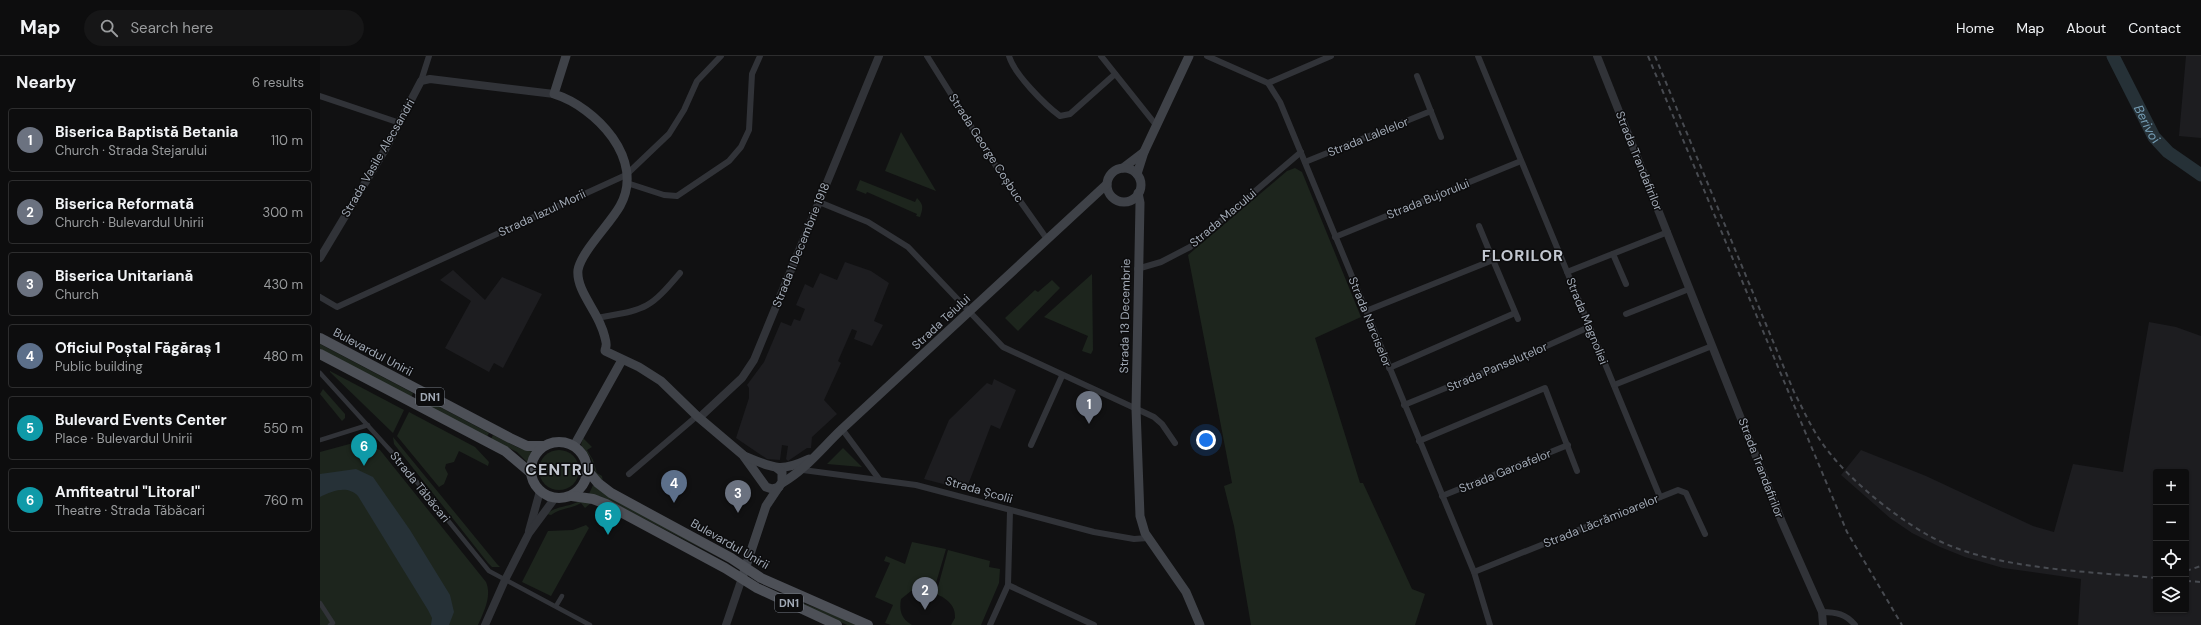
<!DOCTYPE html>
<meta charset="utf-8">
<style>
:root{--surface:#0d0d0e;--page:#161617;--text:#f1f3f6;--muted:#9a9c9e;--line:#2d2d2e;--accent:#7c3aed}
body{margin:0;font-family:"DM Sans",sans-serif;background:var(--page);color:var(--text)}
.controls{position:absolute;right:12px;bottom:12px;display:grid;overflow:hidden;border-radius:4px;box-shadow:0 1px 3px #0004}
.controls button{width:36px;height:36px;display:grid;place-items:center;padding:0;border:0;border-bottom:1px solid var(--line);background:var(--surface);color:var(--text);font:20px sans-serif}
.you{position:absolute;left:886px;top:384px;width:14px;height:14px;margin:-10px;border:3px solid #fff;border-radius:50%;background:#1a73e8;box-shadow:0 0 0 6px #1a73e833}
.badge{display:grid;place-items:center;width:26px;height:26px;border-radius:50%;background:var(--accent);color:#fff;font-size:13px;font-weight:700}
.pin{position:absolute;translate:-50% -33px;filter:drop-shadow(0 1px 2px #0008)}
.pin::after{content:'';position:absolute;top:21px;width:14px;height:12px;background:inherit;clip-path:polygon(0 0,100% 0,50% 100%)}
.list{margin:0;padding:0;list-style:none}
h2{display:flex;justify-content:space-between;align-items:center;height:52px;margin:0;padding:0 16px;font-size:17px}
h2 small{font-size:13px;font-weight:400;color:var(--muted)}
.list li{display:grid;grid-template-columns:26px 1fr auto;gap:12px;align-items:center;box-sizing:border-box;height:64px;margin:0 8px 8px;padding:0 8px;border:1px solid var(--line);border-radius:4px}
.list b{display:block;font-size:15px;white-space:nowrap}
.list p{margin:0;font-size:13px;white-space:nowrap;color:var(--muted)}
.list em{font-size:13px;font-style:normal;color:var(--muted)}
.icon{flex:none;width:22px;height:22px;fill:none;stroke:currentColor;stroke-width:2;stroke-linecap:round;stroke-linejoin:round}
.map{position:relative;flex:none;width:1881px;height:569px;overflow:hidden}
header{display:flex;align-items:center;gap:24px;box-sizing:border-box;height:56px;padding:0 20px;background:var(--surface);border-bottom:1px solid var(--line)}
header strong{font-size:19px}
nav{display:flex;gap:22px;margin-inline-start:auto;font-size:14px}
.search{width:280px;height:36px;background:var(--page);display:flex;align-items:center;gap:10px;box-sizing:border-box;padding:0 14px;border-radius:22px;color:var(--muted);font-size:15px}
main{display:flex}
aside{flex:1;background:var(--surface)}
.map>svg:first-child{display:block}
</style>
<header>
<strong>Map</strong>
<div class="search"><svg class="icon" aria-label="search" viewBox="0 0 24 24"><circle cx="10" cy="10" r="6"/><path d="M15 15l6 6"/></svg>Search here</div>
<nav><a>Home</a><a>Map</a><a>About</a><a>Contact</a></nav>
</header>
<main>
<aside>
<h2>Nearby<small>6 results</small></h2>
<ul class="list">
<li><span class="badge" style="background:#6b7280">1</span><div><b>Biserica Baptistă Betania</b><p>Church · Strada Stejarului</p></div><em>110 m</em></li>
<li><span class="badge" style="background:#6b7280">2</span><div><b>Biserica Reformată</b><p>Church · Bulevardul Unirii</p></div><em>300 m</em></li>
<li><span class="badge" style="background:#6b7280">3</span><div><b>Biserica Unitariană</b><p>Church</p></div><em>430 m</em></li>
<li><span class="badge" style="background:#5c6f8a">4</span><div><b>Oficiul Poștal Făgăraș 1</b><p>Public building</p></div><em>480 m</em></li>
<li><span class="badge" style="background:#0f9aa8">5</span><div><b>Bulevard Events Center</b><p>Place · Bulevardul Unirii</p></div><em>550 m</em></li>
<li><span class="badge" style="background:#0f9aa8">6</span><div><b>Amfiteatrul &quot;Litoral&quot;</b><p>Theatre · Strada Tăbăcari</p></div><em>760 m</em></li>
</ul>
</aside>
<div class="map">
<svg width="1881" height="569" viewBox="0 0 1881 569">
<rect width="100%" height="100%" fill="#111112"/>
<g fill="#1d1d20" fill-rule="evenodd">
<polygon points="1866,0 1881,0 1881,82 1859,80"/>
<polygon points="525,206 551,215 569,227 554,265 563,269 552,290 534,283 537,275 532,273 518,305 521,307 504,344 517,358 492,381 491,392 487,392 468,405 466,403 468,390 462,389 460,404 447,403 416,382 429,342 429,332 427,329 444,306 461,266 471,270 474,263 480,265 485,253 476,249 485,228 493,232 500,217 517,224"/>
<polygon points="133,214 165,244 182,221 222,238 183,312 174,307 169,316 125,292 151,245 120,224"/>
<path d="M1829,266L1856,271L1881,280V569H1758L1761,523L1683,512L1645,501L1620,491L1592,477L1570,462L1521,419L1541,394L1606,420L1713,470L1734,476L1753,408L1803,416ZM1836,416H1866V554H1836Z"/>
<polygon points="674,323 696,334 680,373 671,369 646,434 604,423 629,364 667,327 672,329"/>
</g>
<g fill="#1d251d">
<polygon points="581,76 616,135 565,115"/>
<polygon points="975,112 982,116 1041,261 995,282 1040,427 1043,427 1092,533 1105,538 1095,569 931,569 914,470 904,430 912,427 868,199 967,115"/>
<path d="M540,124L595,146L597,142C604,149 603,152 600,161L596,160L597,158L547,136L546,138L536,134Z"/>
<polygon points="772,218 773,294 771,298 762,295 768,280 724,261"/>
<polygon points="732,224 740,232 698,275 685,262 715,234 718,236"/>
<polygon points="0,288 93,337 91,342 0,293"/>
<polygon points="10,315 84,354 73,377 10,316"/>
<polygon points="3,333 25,358 25,362 22,365 0,338"/>
<polygon points="99,340 169,377 167,381 97,344"/>
<polygon points="89,356 155,391 169,406 168,410 139,395 134,406 126,408 125,412 128,418 124,428 119,431 77,380"/>
<polygon points="173,379 199,392 213,396 208,407 197,396 171,383"/>
<polygon points="73,381 177,508 180,511 172,511 168,507 74,388"/>
<polygon points="263,382 272,391 267,394 273,404 277,417 282,420 283,426 275,415 271,402 261,389"/>
<path d="M37,386L60,394L166,526C172,540 164,555 158,569H0V396Z"/>
<polygon points="523,392 542,411 507,408"/>
<circle cx="239" cy="414" r="20"/>
<polygon points="273,429 285,438 404,504 282,441 269,438"/>
<path d="M260,445L271,447L265,452L261,447C251,453 240,452 231,459L226,458C236,450 249,451 260,445Z"/>
<polygon points="266,469 269,472 231,540 202,526 228,475 253,474"/>
<path d="M592,486L626,493L613,537L591,535L581,543C579,554 581,563 592,569H571L565,567L573,549L555,541L570,507L564,505L566,500L585,508Z"/>
<path d="M628,494L670,505L669,511L680,513L679,527L661,569H631L635,562C636,549 626,542 616,538Z"/>
<path d="M443,531C475,545 507,555 539,569H527Z"/>
</g>
<path fill="#263137" d="M36,413L53,421L90,474L130,539L134,556L129,569H111L112,562L108,554L38,440C27,429 13,435 0,441V418Z"/>
<g fill="none" stroke-linecap="round" stroke-linejoin="round">
<path stroke="#263137" stroke-width="13" id="s1" d="M1793,0L1834,81L1848,96L1881,119"/>
<g stroke="#313338" stroke-width="4.5">
<polyline points="0,317 79,404 169,515 270,569"/>
<polyline points="0,384 48,369"/>
<polyline points="0,547 13,567 10,569"/>
<polyline points="236,550 242,540"/>
</g>
<g stroke="#313338" stroke-width="6">
<polyline points="607,0 681,118 727,183"/>
<path d="M689,0C694,18 725,49 740,60L750,58L795,18"/>
<polyline points="781,0 836,69"/>
<polyline points="887,0 948,27 960,46 1154,516 1170,569"/>
<polyline points="1158,0 1340,441"/>
<polyline points="1097,20 1121,81"/>
<polyline points="101,25 109,0"/>
<polyline points="948,27 1011,0"/>
<polyline points="0,40 80,67"/>
<polyline points="985,106 1111,55"/>
<polyline points="307,127 344,139 357,140 409,105 421,91 429,74 432,18 440,0"/>
<polyline points="499,146 548,166 588,191 683,291 834,361 842,368 855,387"/>
<polyline points="1015,181 1201,105"/>
<polyline points="1293,198 1306,228"/>
<polyline points="1173,204 1198,263"/>
<polyline points="817,213 841,206 870,191 981,96"/>
<polyline points="1247,216 1348,176"/>
<polyline points="0,241 17,251 306,119 349,78 364,54 377,25 401,0"/>
<polyline points="1046,255 1173,204 1159,170"/>
<polyline points="1306,258 1369,233"/>
<path d="M277,262C326,253 328,255 360,217"/>
<polyline points="1069,312 1195,257"/>
<polyline points="1294,329 1392,290"/>
<polyline points="1084,349 1204,300 1269,271"/>
<polyline points="522,373 559,423"/>
<polyline points="1099,385 1225,332 1257,415"/>
<polyline points="711,389 742,320"/>
<polyline points="483,414 596,429 774,476 814,483 828,482"/>
<polyline points="309,418 377,360"/>
<polyline points="1122,440 1248,389"/>
<polyline points="1154,516 1358,434 1366,437 1385,478"/>
<polyline points="688,529 774,569"/>
<path d="M1502,556C1516,556 1526,558 1535,569"/>
<polyline points="670,569 688,529 690,455"/>
</g>
<g stroke="#313338" stroke-width="8">
<polyline points="1277,0 1462,466 1502,556 1503,569"/>
<polyline points="0,202 66,92 101,25 110,23 234,38"/>
<polyline points="379,362 422,322 434,304 559,0"/>
<polyline points="209,475 220,435"/>
<polyline points="165,569 185,524 209,477 235,442"/>
<polyline points="406,569 422,522"/>
</g>
<g stroke="#3f4248" stroke-width="9">
<path d="M246,0L234,38C276,51 326,104 300,150C290,168 261,196 258,214C256,233 275,253 281,270C283,274 287,287 286,290C286,292 285,293 285,295L319,311L341,325L377,360L423,399L446,431L452,433L459,431"/>
<polyline points="803,112 824,96"/>
<circle cx="804" cy="129" r="17"/>
<polyline points="817,118 824,96 869,0"/>
<polyline points="818,137 820,147 816,353 820,460 825,477 866,536 880,569"/>
<polyline points="254,390 302,304"/>
<path d="M424,400C454,412 459,417 489,403"/>
<path d="M462,427C485,414 502,392 522,373L787,128"/>
<polyline points="422,522 446,450 462,426 462,416 457,412"/>
</g>
<g stroke="#4d5057" stroke-width="10">
<polyline points="0,282 190,382 207,390 223,390"/>
<polyline points="0,298 185,395 211,417"/>
<circle cx="239" cy="414" r="28"/>
<polyline points="268,415 278,427 291,437 411,502 441,522 548,569"/>
<polyline points="252,440 273,443 286,448 405,512 437,532 517,569"/>
</g>
<g stroke="#484b51" stroke-width="2" stroke-dasharray="5 4" stroke-linecap="butt">
<polyline points="1328,0 1527,476 1582,569"/>
<path d="M1335,0L1474,336C1482,351 1489,367 1498,381C1522,418 1568,456 1606,478C1628,491 1657,500 1683,505C1733,515 1785,517 1836,522"/>
<polyline points="1866,515 1881,510"/>
<polyline points="1866,525 1881,526"/>
</g>
</g>
<g text-anchor="middle" stroke-width="3" stroke-linejoin="round" paint-order="stroke">
<g fill="#0c0c0d" stroke="#747a83" stroke-width="1">
<rect x="96" y="332" width="28" height="18" rx="3"/>
<rect x="455" y="538" width="28" height="18" rx="3"/>
</g>
<g font-size="11" font-weight="bold" fill="#a1a9b5">
<text x="110" y="345">DN1</text>
<text x="469" y="551">DN1</text>
</g>
<g font-size="12" fill="#a1a9b5" stroke="#0c0c0d">
<text transform="translate(1048 81) rotate(-22)" y="4">Strada Lalelelor</text>
<text transform="translate(666 92) rotate(57)" y="4">Strada George Coșbuc</text>
<text transform="translate(58 102) rotate(-60)" y="4">Strada Vasile Alecsandri</text>
<text transform="translate(1319 105) rotate(68)" y="4">Strada Trandafirilor</text>
<text transform="translate(1108 143) rotate(-22)" y="4">Strada Bujorului</text>
<text transform="translate(222 157) rotate(-25)" y="4">Strada Iazul Morii</text>
<text transform="translate(903 162) rotate(-40)" y="4">Strada Macului</text>
<text transform="translate(481 189) rotate(-68)" y="4">Strada 1 Decembrie 1918</text>
<text transform="translate(805 260) rotate(-89)" y="4">Strada 13 Decembrie</text>
<text transform="translate(1267 265) rotate(68)" y="4">Strada Magnoliei</text>
<text transform="translate(621 266) rotate(-43)" y="4">Strada Teiului</text>
<text transform="translate(1050 266) rotate(68)" y="4">Strada Narciselor</text>
<text transform="translate(53 296) rotate(28)" y="4">Bulevardul Unirii</text>
<text transform="translate(1177 311) rotate(-23)" y="4">Strada Panseluțelor</text>
<text transform="translate(1441 412) rotate(69)" y="4">Strada Trandafirilor</text>
<text transform="translate(1185 415) rotate(-22)" y="4">Strada Garoafelor</text>
<text transform="translate(100 431) rotate(51)" y="4">Strada Tăbăcari</text>
<text transform="translate(659 434) rotate(16)" y="4">Strada Școlii</text>
<text transform="translate(1281 465) rotate(-22)" y="4">Strada Lăcrămioarelor</text>
<text transform="translate(410 488) rotate(30)" y="4">Bulevardul Unirii</text>
</g>
<g font-size="13" font-style="italic" fill="#749cb3" stroke="#0c0c0d">
<text dy="5" stroke="none"><textPath href="#s1" startOffset="76">Berivoi</textPath></text>
</g>
<g font-size="16" font-weight="bold" letter-spacing="1" fill="#c2c7d0" stroke="#0c0c0d">
<text x="1203" y="205">FLORILOR</text>
<text x="240" y="419">CENTRU</text>
</g>
</g>
</svg>
<div class="controls">
<button>+</button>
<button>−</button>
<button><svg class="icon" aria-label="locate" viewBox="0 0 24 24"><circle cx="12" cy="12" r="6"/><path d="M12 2v4M12 18v4M2 12h4M18 12h4"/></svg></button>
<button><svg class="icon" aria-label="layers" viewBox="0 0 24 24"><path d="M12 4l9 5-9 5-9-5zM3 14l9 5 9-5"/></svg></button>
</div>
<div class="you"></div>
<div class="pin badge" style="left:769px;top:368px;background:#6b7280">1</div>
<div class="pin badge" style="left:605px;top:554px;background:#6b7280">2</div>
<div class="pin badge" style="left:418px;top:457px;background:#6b7280">3</div>
<div class="pin badge" style="left:354px;top:447px;background:#5c6f8a">4</div>
<div class="pin badge" style="left:288px;top:479px;background:#0f9aa8">5</div>
<div class="pin badge" style="left:44px;top:410px;background:#0f9aa8">6</div>
</div>
</main>
